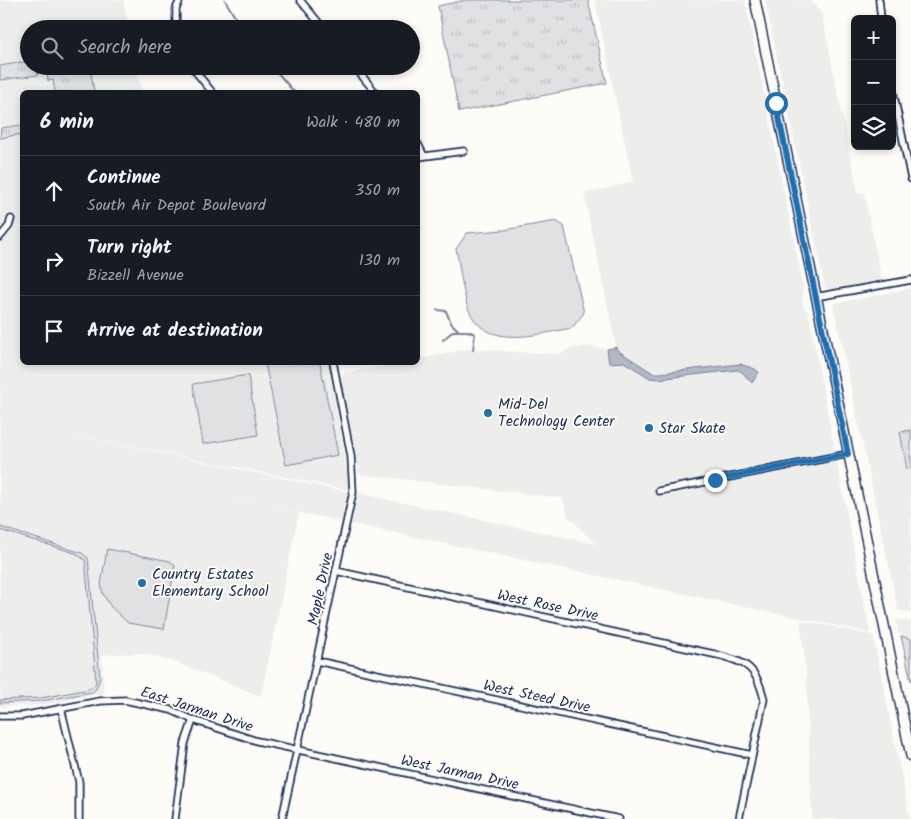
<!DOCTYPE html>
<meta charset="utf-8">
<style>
:root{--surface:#171b24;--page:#242831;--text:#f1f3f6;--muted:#9ea1a6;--line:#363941}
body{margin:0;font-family:Kalam,sans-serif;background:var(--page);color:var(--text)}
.controls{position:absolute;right:15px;top:15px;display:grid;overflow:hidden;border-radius:8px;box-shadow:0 2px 8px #0003}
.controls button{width:45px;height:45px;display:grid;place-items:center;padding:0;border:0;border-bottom:1px solid var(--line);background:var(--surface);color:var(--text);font:25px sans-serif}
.stop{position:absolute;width:15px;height:15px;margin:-11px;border:4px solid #1f6fb2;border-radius:50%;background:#fff}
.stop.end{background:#1f6fb2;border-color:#fff;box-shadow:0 1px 5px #0008}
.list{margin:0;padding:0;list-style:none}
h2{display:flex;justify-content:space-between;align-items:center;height:65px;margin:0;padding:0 20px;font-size:21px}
h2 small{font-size:16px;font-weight:400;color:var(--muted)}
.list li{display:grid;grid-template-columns:32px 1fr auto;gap:15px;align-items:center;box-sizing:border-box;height:70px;padding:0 20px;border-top:1px solid var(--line)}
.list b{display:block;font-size:19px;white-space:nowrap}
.list p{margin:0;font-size:16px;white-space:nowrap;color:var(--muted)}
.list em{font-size:16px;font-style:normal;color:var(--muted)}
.icon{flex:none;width:28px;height:28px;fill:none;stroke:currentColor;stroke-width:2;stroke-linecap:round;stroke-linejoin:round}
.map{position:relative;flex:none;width:911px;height:819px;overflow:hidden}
.search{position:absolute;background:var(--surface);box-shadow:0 2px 8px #0003;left:20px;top:20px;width:400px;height:55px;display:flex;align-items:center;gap:12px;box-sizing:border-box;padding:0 18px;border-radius:28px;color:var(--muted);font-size:19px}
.panel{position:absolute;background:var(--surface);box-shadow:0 2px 8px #0003;left:20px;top:90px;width:400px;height:275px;border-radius:8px}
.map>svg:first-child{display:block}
</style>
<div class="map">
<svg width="911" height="819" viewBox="0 0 911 819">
<defs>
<pattern id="grass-tufts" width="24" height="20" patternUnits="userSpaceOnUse" patternTransform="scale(1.25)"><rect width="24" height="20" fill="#e0e1e3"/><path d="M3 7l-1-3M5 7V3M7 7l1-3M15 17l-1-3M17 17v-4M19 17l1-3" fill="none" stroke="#c0c1c5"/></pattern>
</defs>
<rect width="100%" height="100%" fill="#fdfcf7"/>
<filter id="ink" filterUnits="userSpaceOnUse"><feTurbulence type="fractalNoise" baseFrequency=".02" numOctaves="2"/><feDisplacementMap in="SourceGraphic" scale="10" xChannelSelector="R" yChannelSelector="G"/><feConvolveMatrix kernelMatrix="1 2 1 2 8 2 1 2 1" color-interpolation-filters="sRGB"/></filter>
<g filter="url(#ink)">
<g fill="#edeeec">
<polygon points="0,0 123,0 129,29 29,29 29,66 137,66 142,92 22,92 22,362 329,363 348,476 348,490 56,431 349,492 343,522 187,489 299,513 261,696 172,661 140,653 102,655 104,693 42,705 0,707"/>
<polygon points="595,0 745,0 803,285 803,307 808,311 870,633 352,524 357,493 596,544 568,516 562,498 359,474 340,374 400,363 418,362 418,359 467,349 559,354 569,349 586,346 607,349 609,362 624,362 657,379 738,370 742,372 752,383 755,369 741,364 656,373 647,370 617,350 584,194 633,182"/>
<polygon points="765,0 811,0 822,14 858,193 864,192 882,281 832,291 825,288"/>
<polygon points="911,288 911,430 900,432 907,470 911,469 911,613 898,610 833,304"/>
<polygon points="896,619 911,622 911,638 899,634"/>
<polygon points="800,620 873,635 910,819 812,819 806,672"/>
</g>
<g fill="url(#grass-tufts)" stroke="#7e88a0">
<polygon points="466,0 588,0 607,83 459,112 438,6"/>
<polygon points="29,61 29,66 37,66 38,75 0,80 0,66"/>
<polygon points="46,66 90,66 94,92 55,92 53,80 48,81"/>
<polygon points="22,125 22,134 0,138 1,128"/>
<polygon points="911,430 911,469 907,470 900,432"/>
<polygon points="901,636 911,639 911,681"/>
</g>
<g fill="#e0e1e3" stroke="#7e88a0">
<path d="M556,221L564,226L584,313L572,328C537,334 482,352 467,305C462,288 460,267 456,249L467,233L504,230Z"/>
<polygon points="265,363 320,363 338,455 286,465"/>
<polygon points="248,375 258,435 203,444 193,384"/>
<polygon points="0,527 82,553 88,558 100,678 96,689 92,692 41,701 0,703 0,700 41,698 89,689 95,685 96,680 85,560 75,553 0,530"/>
<polygon points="107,549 170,561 175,565 164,629 128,623 111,607 103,594 101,584"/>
</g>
<polygon fill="#b3b8c5" stroke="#76819c" points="616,347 617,350 653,373 660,373 740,364 755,369 759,372 752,383 742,372 738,370 657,379 650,378 624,362 609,363 607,349"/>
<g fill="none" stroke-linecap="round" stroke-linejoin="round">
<g stroke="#76819c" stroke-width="2">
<polyline points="225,0 242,29"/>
<polyline points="272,66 294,92"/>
<polyline points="437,310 446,311 451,323 458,330"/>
<polyline points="443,340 453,331 468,331 475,334 473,350"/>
</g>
<g stroke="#1b2f5e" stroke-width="9">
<g id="street">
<polyline points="300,0 324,29"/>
<polyline points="879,0 881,19"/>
<polyline points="176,29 176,9 180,0"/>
<polyline points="191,66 212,92"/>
<polyline points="354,66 375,92"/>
<polyline points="892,86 911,179"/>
<polyline points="418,144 424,156"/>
<polyline points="418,157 464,151"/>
<polyline points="0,237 9,226 11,219"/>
<polyline points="815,297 911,280"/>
<polyline points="659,491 848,454"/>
<path d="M336,571L718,655C748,663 756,667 764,699L739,819"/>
<polyline points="317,661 752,755"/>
<polyline points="61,708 79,782 79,819"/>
<polyline points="0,716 22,716 100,701 125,700 171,710 193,720 257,741 619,819"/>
<polyline points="175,819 185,743 193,720"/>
<polyline points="282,819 353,492 351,456 333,362"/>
</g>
</g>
<g stroke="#1b2f5e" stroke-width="12">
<polyline id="primary" points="755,0 911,756"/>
</g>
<use href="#street" stroke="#fdfcf7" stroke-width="5.5"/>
<use href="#primary" stroke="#fdfcf7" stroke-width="9"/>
</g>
</g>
<g fill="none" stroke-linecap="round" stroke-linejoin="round" filter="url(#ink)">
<polyline stroke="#1f6fb2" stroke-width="6" points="715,480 848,454 776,103"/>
</g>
<g fill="#1f6fb2" stroke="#fdfcf7" stroke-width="2">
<circle cx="488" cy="413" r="5"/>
<circle cx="649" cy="428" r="5"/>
<circle cx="142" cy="583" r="5"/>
</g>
<g text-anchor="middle" stroke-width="4" stroke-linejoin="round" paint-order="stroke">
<g font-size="15" fill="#1b2f5e" stroke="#fdfcf7" text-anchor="start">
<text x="498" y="409">Mid-Del<tspan x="498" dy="17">Technology Center</tspan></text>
<text x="659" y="433">Star Skate</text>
<text x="152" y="579">Country Estates<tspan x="152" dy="17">Elementary School</tspan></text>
</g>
<g font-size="15" fill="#1b2f5e" stroke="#fdfcf7">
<text transform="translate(320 589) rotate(-78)" y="5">Maple Drive</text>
<text transform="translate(548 605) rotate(12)" y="5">West Rose Drive</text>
<text transform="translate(537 696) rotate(12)" y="5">West Steed Drive</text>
<text transform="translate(197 709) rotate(18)" y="5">East Jarman Drive</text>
<text transform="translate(460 772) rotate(12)" y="5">West Jarman Drive</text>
</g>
</g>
</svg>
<div class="controls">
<button>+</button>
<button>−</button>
<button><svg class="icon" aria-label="layers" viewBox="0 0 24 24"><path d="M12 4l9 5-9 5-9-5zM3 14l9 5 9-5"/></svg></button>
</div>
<div class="stop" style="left:776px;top:103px"></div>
<div class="stop end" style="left:715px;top:480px"></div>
<div class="search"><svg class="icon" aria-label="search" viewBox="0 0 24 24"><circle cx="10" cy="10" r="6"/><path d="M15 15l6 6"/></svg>Search here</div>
<section class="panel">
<h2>6 min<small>Walk · 480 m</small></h2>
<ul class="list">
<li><svg class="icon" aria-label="ahead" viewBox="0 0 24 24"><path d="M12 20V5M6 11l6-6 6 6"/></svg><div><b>Continue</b><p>South Air Depot Boulevard</p></div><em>350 m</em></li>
<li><svg class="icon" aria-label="right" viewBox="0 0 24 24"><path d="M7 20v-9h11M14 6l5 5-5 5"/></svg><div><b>Turn right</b><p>Bizzell Avenue</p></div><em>130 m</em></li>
<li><svg class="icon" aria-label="arrive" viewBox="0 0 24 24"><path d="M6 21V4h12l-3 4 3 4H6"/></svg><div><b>Arrive at destination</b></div></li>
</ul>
</section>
</div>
